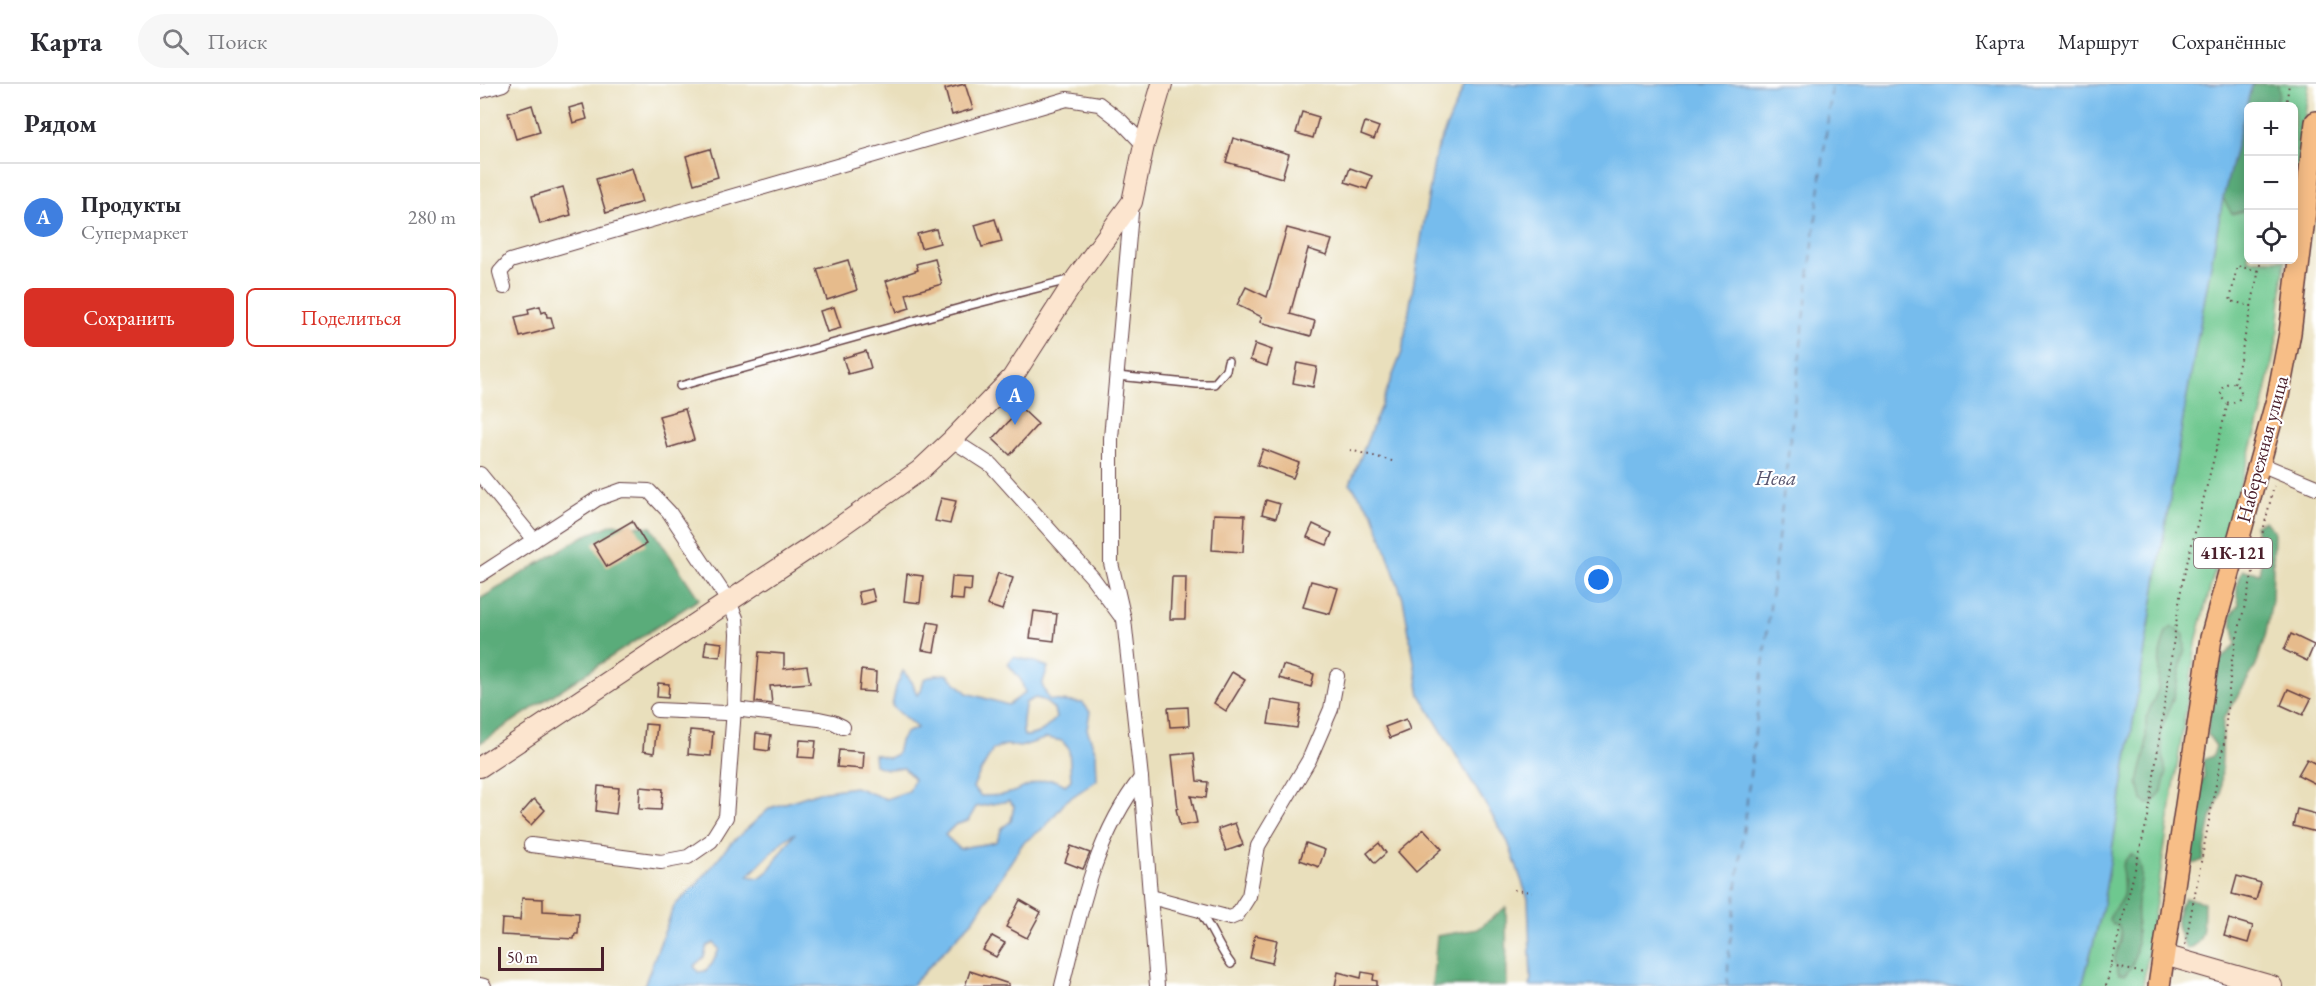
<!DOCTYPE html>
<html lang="ru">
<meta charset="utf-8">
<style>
:root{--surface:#fff;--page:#f7f7f7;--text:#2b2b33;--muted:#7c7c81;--line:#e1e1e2;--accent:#d93025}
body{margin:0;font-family:"EB Garamond",serif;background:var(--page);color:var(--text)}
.controls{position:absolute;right:18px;top:18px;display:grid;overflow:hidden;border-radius:9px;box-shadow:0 3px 15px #0003}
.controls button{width:54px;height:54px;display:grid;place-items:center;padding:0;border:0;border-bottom:2px solid var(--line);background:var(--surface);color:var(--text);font:30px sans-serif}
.scale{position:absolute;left:18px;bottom:15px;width:106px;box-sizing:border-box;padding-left:6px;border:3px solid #4a1f2b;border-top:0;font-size:16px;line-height:21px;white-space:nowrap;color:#4a1f2b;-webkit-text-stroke:4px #fff;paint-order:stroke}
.you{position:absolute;left:1119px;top:496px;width:21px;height:21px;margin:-15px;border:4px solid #fff;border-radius:50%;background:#1a73e8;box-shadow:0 0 0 9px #1a73e833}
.badge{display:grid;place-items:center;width:39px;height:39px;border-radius:50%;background:var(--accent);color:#fff;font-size:20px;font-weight:700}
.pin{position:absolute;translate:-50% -50px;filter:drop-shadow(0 2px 3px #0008)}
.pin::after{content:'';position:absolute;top:32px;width:21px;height:18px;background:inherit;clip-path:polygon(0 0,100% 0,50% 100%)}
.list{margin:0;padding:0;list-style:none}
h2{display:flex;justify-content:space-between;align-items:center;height:78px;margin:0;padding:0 24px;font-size:26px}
h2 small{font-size:20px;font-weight:400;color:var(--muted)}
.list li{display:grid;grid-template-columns:39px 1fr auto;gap:18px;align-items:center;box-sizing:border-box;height:108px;padding:0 24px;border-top:2px solid var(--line)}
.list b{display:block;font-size:22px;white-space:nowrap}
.list p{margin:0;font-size:20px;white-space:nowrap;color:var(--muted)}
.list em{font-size:20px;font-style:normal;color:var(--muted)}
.actions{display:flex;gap:12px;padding:18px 24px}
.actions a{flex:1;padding:14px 0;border:2px solid var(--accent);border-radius:9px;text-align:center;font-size:21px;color:var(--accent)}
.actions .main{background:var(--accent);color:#fff}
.icon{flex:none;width:33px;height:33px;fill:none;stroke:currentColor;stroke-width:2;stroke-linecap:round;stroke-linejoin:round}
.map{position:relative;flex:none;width:1836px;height:902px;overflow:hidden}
header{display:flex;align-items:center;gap:36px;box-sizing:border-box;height:84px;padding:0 30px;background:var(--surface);border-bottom:2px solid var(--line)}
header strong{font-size:28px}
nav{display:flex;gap:33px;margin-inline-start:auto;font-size:21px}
.search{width:420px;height:54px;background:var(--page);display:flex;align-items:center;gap:15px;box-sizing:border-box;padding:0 21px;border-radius:33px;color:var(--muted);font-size:22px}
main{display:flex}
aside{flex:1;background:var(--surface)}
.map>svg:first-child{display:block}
</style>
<header>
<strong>Карта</strong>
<div class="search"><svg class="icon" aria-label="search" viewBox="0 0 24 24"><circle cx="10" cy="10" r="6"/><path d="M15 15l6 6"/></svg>Поиск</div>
<nav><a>Карта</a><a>Маршрут</a><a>Сохранённые</a></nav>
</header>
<main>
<aside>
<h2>Рядом<small></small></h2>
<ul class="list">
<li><span class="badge" style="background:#3f7fe0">A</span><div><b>Продукты</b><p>Супермаркет</p></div><em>280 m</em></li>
</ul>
<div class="actions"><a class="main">Сохранить</a><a>Поделиться</a></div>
</aside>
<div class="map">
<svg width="1836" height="902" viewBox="0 0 1836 902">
<rect width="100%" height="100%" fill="#fff"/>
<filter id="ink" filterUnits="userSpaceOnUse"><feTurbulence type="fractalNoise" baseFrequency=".0167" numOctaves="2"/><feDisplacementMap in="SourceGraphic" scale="12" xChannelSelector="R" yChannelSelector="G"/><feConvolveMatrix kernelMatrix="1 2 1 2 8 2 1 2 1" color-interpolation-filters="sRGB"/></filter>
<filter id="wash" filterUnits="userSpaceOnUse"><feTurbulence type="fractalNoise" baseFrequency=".008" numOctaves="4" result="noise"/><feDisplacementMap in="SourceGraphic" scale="24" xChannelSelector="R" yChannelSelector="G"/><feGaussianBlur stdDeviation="1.35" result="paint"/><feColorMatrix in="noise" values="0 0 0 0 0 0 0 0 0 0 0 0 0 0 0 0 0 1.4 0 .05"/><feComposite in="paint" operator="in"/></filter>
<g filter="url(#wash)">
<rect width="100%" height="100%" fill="#e9dfbc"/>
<polygon fill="#6ec88f" stroke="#5c745d" stroke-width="1.5" points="1772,0 1829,0 1814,114 1814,22 1768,22 1768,176 1805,176 1797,255 1781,332 1737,478 1717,554 1663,902 1602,902 1622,826 1705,323 1743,114"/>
<g fill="#5aac7a" stroke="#526652" stroke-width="1.5">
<polygon points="1772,0 1798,0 1799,10 1794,22 1768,22 1768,123 1767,126 1752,130 1743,114"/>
<path d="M1785,437L1794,447L1792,516L1786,549L1776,582L1743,635L1741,710L1731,734L1723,776L1714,780L1709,776L1718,704L1724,693L1723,676L1733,672L1736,662L1728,651V633L1739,578L1756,560L1751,531L1759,520C1756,507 1755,497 1763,486L1779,489L1782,473L1775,441Z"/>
<polygon points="133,440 171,443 219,515 0,659 0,515 102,453"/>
<polygon points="1692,543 1699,546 1704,551 1705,564 1694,612 1680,649 1686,690 1682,707 1673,719 1667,720 1662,716 1658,698 1666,666 1666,634 1678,606 1680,569 1686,548"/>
<path d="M1651,770C1657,774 1660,777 1661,785C1663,795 1658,808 1657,818C1655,840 1663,873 1645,891L1639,890L1634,877C1636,865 1645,852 1638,841H1633L1629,836C1631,826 1640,821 1643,811C1646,795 1636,782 1651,770Z"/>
<path d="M1705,814L1724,818C1723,835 1727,860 1707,865C1697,848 1691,831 1705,814Z"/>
<polygon points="1026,823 1027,902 952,902 957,852 998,845"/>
</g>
<g fill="#76bced" stroke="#606e8c" stroke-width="1.5" fill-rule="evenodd">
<polygon points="985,0 1772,0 1743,114 1705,323 1622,826 1602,902 1049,902 1051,895 1048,815 1028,758 940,611 923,515 893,429 870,400 922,268 956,67"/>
<path d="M533,573L553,577L568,583L562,601L569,616L603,619L610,628L607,645L616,669L617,696L586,717L565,743L543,759L494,835L431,902H164L194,822L217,800L249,761L290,724L339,708L375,703L406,715L429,707L434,695L424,684L406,685L395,681L394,670L409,674L417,670L420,657L425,649L437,644L412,622L416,603L423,587L432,598L437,611L441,607L444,595L455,591L467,590L487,609L528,621L545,609L541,596L528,580ZM555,614L563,616L574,625L576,634C567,644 558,652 544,652C540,640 545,631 545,619ZM567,654L582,657L589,665L591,696L585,701C565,688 550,703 530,709C521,712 510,712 501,712L493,704C497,690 507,679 513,665L526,661L540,663ZM529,717L534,722L531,737L522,744L517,757C505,762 493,760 480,765L465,751L475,741L488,737L496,723ZM315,749L288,787L279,794L268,792L303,757ZM234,859L239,865L232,880L225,887L218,888L214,882L224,873L227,862Z"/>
</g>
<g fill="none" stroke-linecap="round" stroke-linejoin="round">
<polyline stroke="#59566f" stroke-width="1.5" stroke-dasharray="8 6" stroke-linecap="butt" points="1247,902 1249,868 1352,0"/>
</g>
<g id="blocks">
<g fill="#e6bb8c">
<polygon points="485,0 493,25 472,31 465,5"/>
<polygon points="103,20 107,35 93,39 89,24"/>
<polygon points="52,21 60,48 36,55 28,29"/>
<polygon points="822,28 839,33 833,54 816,49"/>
<polygon points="885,38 899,43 894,55 881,50"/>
<polygon points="753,54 809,70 802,94 746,78"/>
<polygon points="230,65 238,93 214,100 206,72"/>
<polygon points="152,84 162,118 126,129 116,95"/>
<polygon points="870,84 892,92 887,105 865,98"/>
<polygon points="83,103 91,131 60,140 52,112"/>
<polygon points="515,135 522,158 502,163 495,141"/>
<polygon points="807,144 852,156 847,171 828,165 810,230 835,237 831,252 780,238 782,233 757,221 766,203 787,213"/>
<polygon points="456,145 460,159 441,164 437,150"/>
<polygon points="455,175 462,200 426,210 430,224 417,228 406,197 438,186 436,180"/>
<polygon points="368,176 377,206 347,216 337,185"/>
<polygon points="60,222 62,229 66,227 67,233 71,233 74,244 40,253 35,233 49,230 48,225"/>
<polygon points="354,223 361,244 347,248 340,227"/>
<polygon points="775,260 792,266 787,282 770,276"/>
<polygon points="386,267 391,284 368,290 363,274"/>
<polygon points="817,279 837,283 833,303 813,299"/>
<polygon points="541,324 558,340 530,371 513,355"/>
<polygon points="205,325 214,356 188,364 179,332"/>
<polygon points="783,365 819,379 813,394 777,381"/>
<polygon points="461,414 476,417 470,440 455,437"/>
<polygon points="786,416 800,420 796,434 782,430"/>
<polygon points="734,430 765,431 763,468 732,466"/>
<polygon points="152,437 166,460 127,483 113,460"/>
<polygon points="833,440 852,449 847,461 827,453"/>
<polygon points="518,489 533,494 522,526 507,521"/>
<polygon points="427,490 443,492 440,519 424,517"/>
<polygon points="472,493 492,494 491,507 484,506 483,516 470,515"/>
<polygon points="692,493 706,493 705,535 690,535"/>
<polygon points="831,497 858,504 850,530 823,523"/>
<polygon points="392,505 395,517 381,521 378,508"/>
<polygon points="554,527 577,530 574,557 550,554"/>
<polygon points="448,538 459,540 454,568 442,566"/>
<polygon points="1811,550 1834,561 1827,577 1804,566"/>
<polygon points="226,557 242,559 240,573 224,571"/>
<polygon points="279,568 304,570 304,585 327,582 330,599 290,602 292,620 275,618"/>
<polygon points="803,581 834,590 831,603 799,594"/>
<polygon points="381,586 396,588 395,608 379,607"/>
<polygon points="752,588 765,596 746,627 734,619"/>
<polygon points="178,599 189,600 188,614 177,613"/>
<polygon points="1808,605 1831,615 1823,631 1801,621"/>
<polygon points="792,616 821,621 817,644 788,640"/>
<polygon points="708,623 709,642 690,643 688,624"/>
<polygon points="926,635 930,646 910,654 905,643"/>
<polygon points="165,640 177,641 174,669 163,667"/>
<polygon points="210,646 233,648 231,672 208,670"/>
<polygon points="276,649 291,651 289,667 275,665"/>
<polygon points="320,656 336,657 334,674 318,673"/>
<polygon points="359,666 384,668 383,685 357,683"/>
<polygon points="714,669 717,697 728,698 726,714 711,712 717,739 700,742 696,725 698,724 692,671"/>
<polygon points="1827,675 1836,680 1836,700 1818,691"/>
<polygon points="118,702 139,704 136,730 116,727"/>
<polygon points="160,703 183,705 181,726 159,725"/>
<polygon points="54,715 65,726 51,741 40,731"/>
<polygon points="1817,725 1836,730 1836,748 1813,742"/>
<polygon points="755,739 763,761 746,767 738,745"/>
<polygon points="944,745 962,765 936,788 918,768"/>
<polygon points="826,759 845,766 839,783 820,776"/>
<polygon points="899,759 906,769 895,779 887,769"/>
<polygon points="591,762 610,769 603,785 585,778"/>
<polygon points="1757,792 1781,799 1776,816 1752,810"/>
<polygon points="42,814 63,815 63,827 99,829 98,850 95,850 94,855 21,851 22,835 40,836"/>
<polygon points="540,816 561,828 547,854 526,843"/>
<polygon points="1749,835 1773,842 1768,859 1744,852"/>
<polygon points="775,851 797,856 792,879 770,874"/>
<polygon points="512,852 525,859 516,873 503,866"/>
<polygon points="490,887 529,900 528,902 485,902"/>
<polygon points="858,888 881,894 882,888 894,890 893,896 897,897 897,902 855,902"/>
</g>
</g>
</g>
<g filter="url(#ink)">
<use href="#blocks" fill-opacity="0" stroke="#623c41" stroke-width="1.5"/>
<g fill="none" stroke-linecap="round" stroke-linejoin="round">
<g stroke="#623c41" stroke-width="10">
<g id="lane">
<polyline points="637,292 717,300 734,300 746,286 748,277"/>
<polyline points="200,302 491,221 592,195"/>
<path d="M719,827C732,844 738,863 751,880"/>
</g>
</g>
<g stroke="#623c41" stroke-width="16">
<g id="street">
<polyline points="0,7 23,0"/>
<polyline points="652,118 631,354 631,479 644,535 661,694 677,902"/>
<polyline points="24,203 20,188 30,177 587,15 619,20 641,37 664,61"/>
<polyline points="472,356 511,381 612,493 640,531"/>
<polyline points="1778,379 1836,403"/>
<polyline points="0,390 54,456"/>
<polyline points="0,491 117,415 142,406 169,407 189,428 249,518 256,534 257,550 254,625 246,733 231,757 208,773 181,778 51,761"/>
<polyline points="177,626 245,629 254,625 339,635 353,638 363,643"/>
<polyline points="671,813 750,834 757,831 769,812 778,762 829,676 851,625 857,592"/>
<polyline points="0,901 4,902"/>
<path d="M582,902C600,830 614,754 661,694"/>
</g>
</g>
<g stroke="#623c41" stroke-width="22">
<g id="secondary">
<polyline points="0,683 334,461 439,387 472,356 532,294 597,193 652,118 664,61 682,0"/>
<polyline points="1684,871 1792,902"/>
</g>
</g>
<g stroke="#623c41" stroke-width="24">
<polyline id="primary" points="1679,902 1731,554 1798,312 1810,249 1836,38"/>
</g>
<g stroke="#623c41" stroke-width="2" stroke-dasharray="1.5 4.5" stroke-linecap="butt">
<polyline points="1806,22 1809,0"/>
<polyline points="1772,222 1750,217 1757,182 1779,187"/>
<polyline points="1755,299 1781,176"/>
<circle cx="1751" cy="309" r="10"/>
<polyline points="870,366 916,378"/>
<polyline points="1034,806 1052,808"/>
<polyline points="1705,861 1744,659 1752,574 1794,402"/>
<polyline points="1631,882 1664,889"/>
<polyline points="1626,902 1668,733 1702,499 1748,319"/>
</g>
<use href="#lane" stroke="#fff" stroke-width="7"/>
<use href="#street" stroke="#fff" stroke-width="14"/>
<use href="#secondary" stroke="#fce5cf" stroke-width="20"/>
<use href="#primary" stroke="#f7be87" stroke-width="21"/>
</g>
</g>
<g text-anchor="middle" stroke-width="4.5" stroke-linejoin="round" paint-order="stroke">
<rect fill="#fff" stroke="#80626b" stroke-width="1.5" x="1714" y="454" width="78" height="30" rx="4.5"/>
<g font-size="18" font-weight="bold" fill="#4a1f2b">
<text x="1753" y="475">41К-121</text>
</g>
<g font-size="20" fill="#4a1f2b" stroke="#fff">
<text transform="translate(1782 365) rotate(-75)" y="7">Набережная улица</text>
</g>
<g font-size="21" font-style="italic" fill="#59566f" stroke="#fff">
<text x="1296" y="401">Нева</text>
</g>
</g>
</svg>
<div class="controls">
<button>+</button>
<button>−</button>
<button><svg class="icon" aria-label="locate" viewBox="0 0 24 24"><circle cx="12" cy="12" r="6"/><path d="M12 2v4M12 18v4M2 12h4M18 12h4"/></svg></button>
</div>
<div class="scale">50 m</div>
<div class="you"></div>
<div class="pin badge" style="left:535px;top:341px;background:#3f7fe0">A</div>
</div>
</main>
